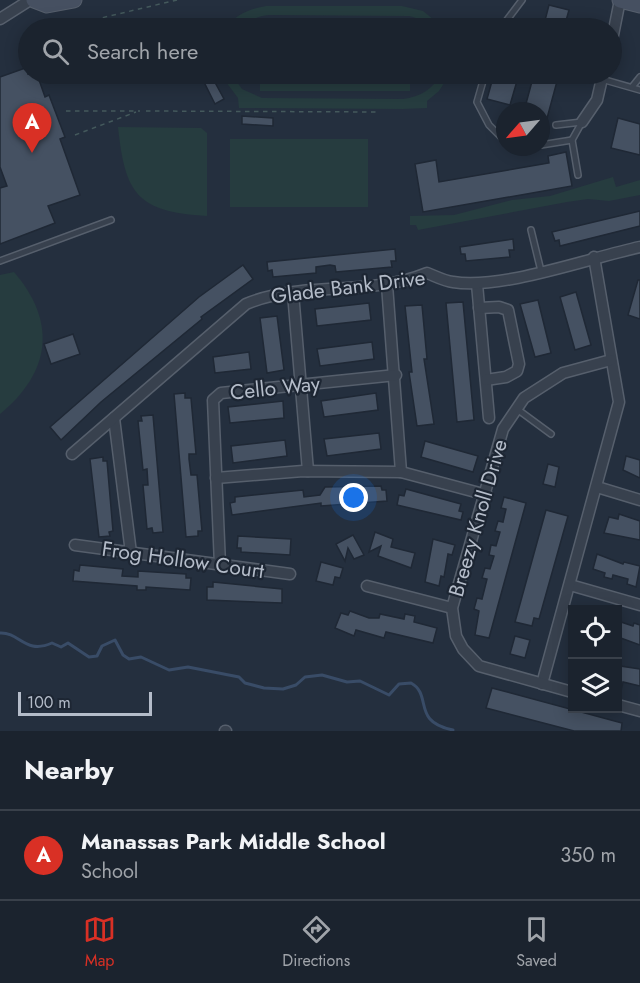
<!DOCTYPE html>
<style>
:root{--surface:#1b232e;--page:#242b36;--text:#f1f3f6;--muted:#a0a4aa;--line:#39404a;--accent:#d93025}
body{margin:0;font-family:Jost,sans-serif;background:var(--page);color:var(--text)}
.controls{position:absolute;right:18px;bottom:18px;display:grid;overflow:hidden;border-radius:0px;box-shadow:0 3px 15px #0003}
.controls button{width:54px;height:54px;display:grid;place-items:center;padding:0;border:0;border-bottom:2px solid var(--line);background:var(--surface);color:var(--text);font:30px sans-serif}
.compass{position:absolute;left:496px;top:102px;width:54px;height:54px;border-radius:50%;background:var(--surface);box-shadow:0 3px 15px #0003;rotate:242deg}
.scale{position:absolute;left:18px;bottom:15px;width:134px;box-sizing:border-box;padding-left:6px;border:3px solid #b4bcc9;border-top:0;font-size:16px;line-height:21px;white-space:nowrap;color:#b4bcc9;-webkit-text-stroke:4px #1d2633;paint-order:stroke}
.you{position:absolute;left:354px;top:498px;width:21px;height:21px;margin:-15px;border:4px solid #fff;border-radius:50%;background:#1a73e8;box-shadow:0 0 0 9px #1a73e833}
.badge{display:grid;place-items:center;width:39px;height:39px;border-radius:50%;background:var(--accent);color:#fff;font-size:20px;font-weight:700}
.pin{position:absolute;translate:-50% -50px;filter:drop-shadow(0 2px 3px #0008)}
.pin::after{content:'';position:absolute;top:32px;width:21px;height:18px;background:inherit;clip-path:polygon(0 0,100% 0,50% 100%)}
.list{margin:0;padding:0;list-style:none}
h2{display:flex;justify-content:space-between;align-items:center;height:78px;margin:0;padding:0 24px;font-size:26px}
h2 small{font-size:20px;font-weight:400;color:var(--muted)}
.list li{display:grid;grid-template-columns:39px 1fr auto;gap:18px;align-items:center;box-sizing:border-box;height:90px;padding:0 24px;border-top:2px solid var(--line)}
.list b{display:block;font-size:22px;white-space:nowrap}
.list p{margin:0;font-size:20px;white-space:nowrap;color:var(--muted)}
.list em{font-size:20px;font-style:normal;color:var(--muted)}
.icon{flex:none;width:33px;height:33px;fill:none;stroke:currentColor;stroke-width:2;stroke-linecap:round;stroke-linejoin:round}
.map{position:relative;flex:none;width:640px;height:731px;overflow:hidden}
.search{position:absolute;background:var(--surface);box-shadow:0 3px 15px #0003;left:18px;right:18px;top:18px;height:66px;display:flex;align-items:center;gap:15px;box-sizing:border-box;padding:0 21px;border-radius:33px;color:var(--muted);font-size:22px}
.sheet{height:168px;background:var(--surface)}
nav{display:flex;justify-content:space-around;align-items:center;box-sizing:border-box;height:84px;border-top:2px solid var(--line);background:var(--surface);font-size:16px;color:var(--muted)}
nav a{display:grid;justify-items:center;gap:3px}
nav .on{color:var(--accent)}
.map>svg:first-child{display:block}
</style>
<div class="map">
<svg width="640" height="731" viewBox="0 0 640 731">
<rect width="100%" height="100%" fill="#242f3e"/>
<g fill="#263c3f">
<path d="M266,6H402L423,11L444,28C430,29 423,19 409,16L269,15C252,16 242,29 226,28C236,14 249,9 266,6Z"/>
<rect x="260" y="23" width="150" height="5"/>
<path d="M220,74H231L242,89L262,98L403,99C420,97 433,89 441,74H450L439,91L427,101V108L403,109L239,108L238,98Z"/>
<rect x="260" y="74" width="150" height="17"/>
<path d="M118,127L201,128L207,133V216C137,212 125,194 118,127Z"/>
<rect x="230" y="139" width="138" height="68"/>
<polygon points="613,177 616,187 640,180 640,195 609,201 588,199 567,202 418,230 416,225 410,225 410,216 454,215 512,200 550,196"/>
<path d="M14,272C57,322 51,372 0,414V275Z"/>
</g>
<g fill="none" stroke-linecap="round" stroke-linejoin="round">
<path stroke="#394c67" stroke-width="3" d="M0,633C20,632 25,655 52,643L61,647L68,643L89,657L97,656L102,646L115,640L123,655L129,659L141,657L169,670L188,667L239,677L245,683L264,688L283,689L296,685L305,677L322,675L347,682L360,681L389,695L399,684L411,683C433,695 411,722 453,730"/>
</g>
<g fill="#455162" stroke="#1f2835" stroke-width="1.5">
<polygon points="549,5 569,10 564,28 543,28"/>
<polygon points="28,67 28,74 37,74 45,97 49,95 65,137 60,139 80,195 48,206 55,223 0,244 0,188 7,186 0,167 0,77"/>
<polygon points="494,74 519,74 510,105 487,99"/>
<polygon points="534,74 559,74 543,133 541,133 541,111 524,111"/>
<polygon points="212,77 224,99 215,104 204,82"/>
<polygon points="242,116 273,118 273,126 242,124"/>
<polygon points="618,118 640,124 640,155 611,148"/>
<polygon points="566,152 572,186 423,212 415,164 436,160 439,182 549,163 548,156"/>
<polygon points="640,211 640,226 560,246 559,240 555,241 552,232"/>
<polygon points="513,239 514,250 509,250 510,257 466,261 465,254 461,254 460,247"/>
<polygon points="395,249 396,261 391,261 392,267 336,272 335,266 330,265 316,267 316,273 273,277 272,270 268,271 267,262"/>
<polygon points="243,265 253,279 201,317 202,319 101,402 61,440 50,427 199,297"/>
<polygon points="638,280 640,280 640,319 628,315"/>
<polygon points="576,292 591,345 575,350 560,297"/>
<polygon points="538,300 551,353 535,357 520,304"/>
<polygon points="463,302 474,420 457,422 446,303"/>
<polygon points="369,303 371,320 317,326 315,309"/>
<polygon points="422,305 427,359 424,359 434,424 417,426 409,372 412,372 405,306"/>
<polygon points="277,316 284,370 267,373 260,318"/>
<polygon points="73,334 80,354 51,364 44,344"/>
<polygon points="372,342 374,359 320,366 317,349"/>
<polygon points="249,352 251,369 215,373 213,357"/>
<polygon points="185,393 185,398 191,398 196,454 189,454 189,459 191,475 197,475 202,531 198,531 198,536 186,537 174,394"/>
<polygon points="376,393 378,410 324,417 321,401"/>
<polygon points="283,401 284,418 230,423 228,407"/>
<polygon points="153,415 163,532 153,533 152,528 147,529 143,485 148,485 147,469 143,470 138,421 142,421 141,416"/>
<polygon points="379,433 381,449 327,456 324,439"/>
<polygon points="285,440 287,456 233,463 231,446"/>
<polygon points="425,441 478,456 473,472 421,457"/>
<polygon points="626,456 640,460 640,478 623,470"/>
<polygon points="103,457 103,461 107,461 113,531 109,532 110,536 99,537 90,459"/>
<polygon points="548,464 559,467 555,487 543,484"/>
<polygon points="381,486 382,490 386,490 387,501 321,506 321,503 232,515 230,503 235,502 235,497 303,490 304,497 320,495 325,487"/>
<polygon points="406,489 461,504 459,511 463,512 461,520 397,505 399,495 404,496"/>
<polygon points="504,497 526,503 489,638 475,635 479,611 474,609 477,598 482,599 487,579 482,578 485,568 490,569 494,556 489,555 491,545 496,546 500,532 495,531 498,521 503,522 506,509 501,508"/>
<polygon points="546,510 568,516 539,619 534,618 532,626 515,622"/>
<polygon points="619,514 640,521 640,540 604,533 609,517 618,519"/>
<polygon points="375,532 393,539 391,547 415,553 411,568 378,556 381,546 369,552"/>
<polygon points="353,535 364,555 354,559 348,548 345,561 336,544"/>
<polygon points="238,536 291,539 290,555 241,552 241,548 237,548"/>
<polygon points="433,539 455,545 452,555 448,554 444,577 441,576 439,586 425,582"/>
<polygon points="597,554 623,564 624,562 640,566 636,587 627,584 628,579 613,575 612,579 604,577 605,573 593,569"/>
<polygon points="321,562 343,568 340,578 335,577 333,585 316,581"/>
<polygon points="80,565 123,569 122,576 138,577 138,571 186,574 186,578 191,578 190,590 146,587 146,590 137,590 137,586 73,581 74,570 79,571"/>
<polygon points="213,582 282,589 282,603 207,600 207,587 213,587"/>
<polygon points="350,611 369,618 379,618 380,614 404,619 405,614 415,616 414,622 437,628 433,643 386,632 384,638 356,630 354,636 335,628 341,613 348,615"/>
<polygon points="618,621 633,626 634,623 640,625 640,645 618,637"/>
<polygon points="515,636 530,640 525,658 510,654"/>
<polygon points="620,666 640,669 640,686 623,682 620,695 618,695"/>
<polygon points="492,688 622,723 621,731 574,731 486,708"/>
</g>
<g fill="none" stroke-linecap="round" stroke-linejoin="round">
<g stroke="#565f6c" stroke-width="8">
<g id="lane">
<polyline points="501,28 522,0"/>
<polyline points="581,28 582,24 602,28"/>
<polyline points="485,74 477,102 489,125 505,141"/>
<polyline points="584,74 640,90"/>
<polyline points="632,87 640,77"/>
<polyline points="556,125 582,122"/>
<polyline points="541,145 572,140"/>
<polyline points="520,147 530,147"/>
<polyline points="578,175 572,140 582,122"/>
<polyline points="531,230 541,271"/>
<polyline points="0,261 111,220"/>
<polyline points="517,409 551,434"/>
</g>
</g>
<g stroke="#565f6c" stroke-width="13">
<g id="street">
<polyline points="0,19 30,0"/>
<polyline points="612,40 620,0"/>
<polyline points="582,122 597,100 603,74"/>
<polyline points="477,284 489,418"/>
<polyline points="387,285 401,472"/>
<polyline points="293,293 308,471"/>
<polyline points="479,308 499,307 508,310 519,364 517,371 506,377 486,380"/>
<polyline points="114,418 131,553"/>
<path d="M72,454L246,304C303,280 369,297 427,273C435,276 444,281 453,282C502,290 589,258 640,247"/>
<polyline points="216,478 303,471 401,472 487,495"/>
<polyline points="597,487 640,500"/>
<polyline points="75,545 290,574"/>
<polyline points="220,565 213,400 221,393 396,375"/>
<polyline points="570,585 640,605"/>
<polyline points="367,586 452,608"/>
<polyline points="542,684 619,402 594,257"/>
<polyline points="572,692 479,666 463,649 456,636 452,608 503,429 524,398 563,373 611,360"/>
<polyline points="618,705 640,711"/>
<polyline points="225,731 226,731"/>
</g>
</g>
<g stroke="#565f6c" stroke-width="17">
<g id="secondary">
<polyline points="34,0 47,5 74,0"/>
<polyline points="620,0 640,5"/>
</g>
</g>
<g stroke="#44595c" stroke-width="1.5" stroke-dasharray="4.5 4.5" stroke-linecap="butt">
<polyline points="59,28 177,0"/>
<polyline points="66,111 140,111"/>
<polyline points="146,111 378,112"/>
<polyline points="75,135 136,112"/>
</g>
<use href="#lane" stroke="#38414e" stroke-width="5"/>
<use href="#street" stroke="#38414e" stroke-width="10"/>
<use href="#secondary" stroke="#465061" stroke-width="15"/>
</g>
<g text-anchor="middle" stroke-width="4.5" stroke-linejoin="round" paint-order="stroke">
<g font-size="21" fill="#b4bcc9" stroke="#1d2633">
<text transform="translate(348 287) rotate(-7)" y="7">Glade Bank Drive</text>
<text transform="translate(275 388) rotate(-6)" y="7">Cello Way</text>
<text transform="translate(478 518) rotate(-74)" y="7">Breezy Knoll Drive</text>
<text transform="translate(183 560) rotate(8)" y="7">Frog Hollow Court</text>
</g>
</g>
</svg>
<div class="controls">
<button><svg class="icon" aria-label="locate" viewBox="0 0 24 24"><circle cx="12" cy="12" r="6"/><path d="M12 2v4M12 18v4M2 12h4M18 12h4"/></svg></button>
<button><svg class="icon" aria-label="layers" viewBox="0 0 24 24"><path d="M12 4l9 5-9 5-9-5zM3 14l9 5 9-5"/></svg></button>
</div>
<svg class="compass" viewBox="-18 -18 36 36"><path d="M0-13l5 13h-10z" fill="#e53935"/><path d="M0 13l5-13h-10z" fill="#a0a4aa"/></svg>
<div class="scale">100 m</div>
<div class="you"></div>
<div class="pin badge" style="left:32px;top:153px">A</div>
<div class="search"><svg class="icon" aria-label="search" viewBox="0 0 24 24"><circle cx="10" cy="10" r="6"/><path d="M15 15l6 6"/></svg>Search here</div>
</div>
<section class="sheet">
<h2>Nearby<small></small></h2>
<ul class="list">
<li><span class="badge">A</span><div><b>Manassas Park Middle School</b><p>School</p></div><em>350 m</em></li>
</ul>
</section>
<nav>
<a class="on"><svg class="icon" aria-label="map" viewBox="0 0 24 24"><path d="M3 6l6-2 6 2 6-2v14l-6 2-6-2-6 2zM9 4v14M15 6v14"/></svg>Map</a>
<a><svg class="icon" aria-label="directions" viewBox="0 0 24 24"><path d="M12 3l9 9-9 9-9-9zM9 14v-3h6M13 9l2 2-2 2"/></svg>Directions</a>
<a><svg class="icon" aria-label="saved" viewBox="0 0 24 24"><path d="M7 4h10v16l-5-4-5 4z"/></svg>Saved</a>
</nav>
